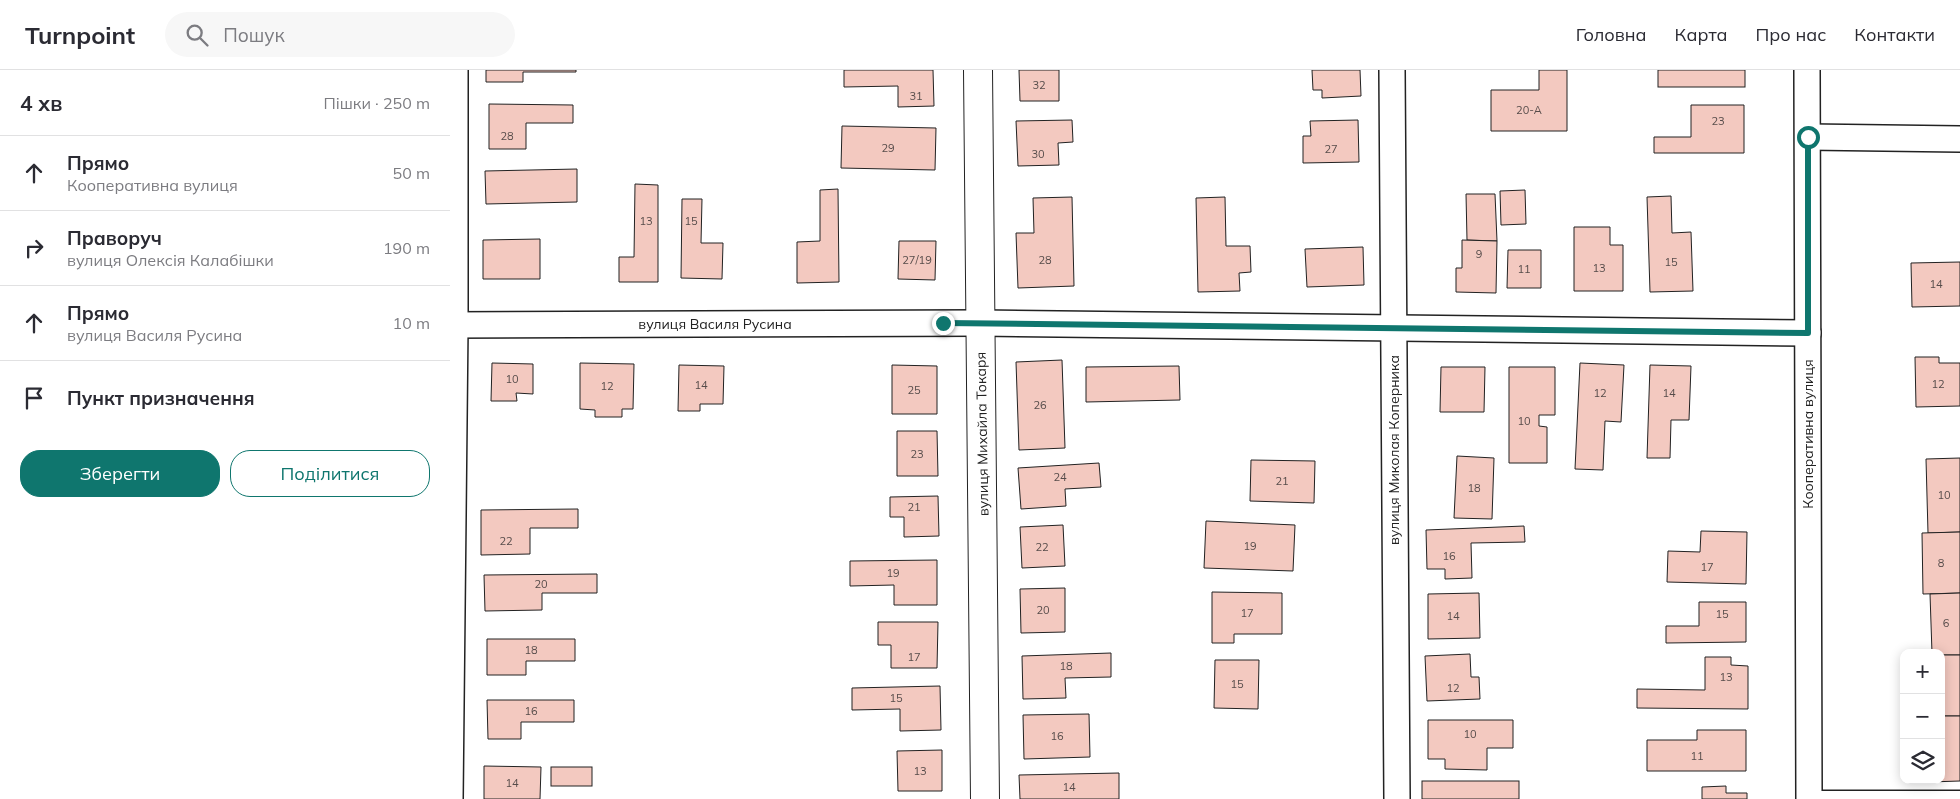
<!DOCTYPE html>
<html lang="uk">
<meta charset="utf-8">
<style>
:root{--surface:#fff;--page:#f7f7f7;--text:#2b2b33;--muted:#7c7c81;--line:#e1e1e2;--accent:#0f766e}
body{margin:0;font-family:Mulish,sans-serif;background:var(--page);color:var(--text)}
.controls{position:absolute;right:15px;bottom:15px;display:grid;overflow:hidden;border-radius:10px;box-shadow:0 2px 12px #0003}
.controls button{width:45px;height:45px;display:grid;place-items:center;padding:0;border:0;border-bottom:1px solid var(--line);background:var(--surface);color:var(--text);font:25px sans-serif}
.stop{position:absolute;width:15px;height:15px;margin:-11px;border:4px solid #0f766e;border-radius:50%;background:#fff}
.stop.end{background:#0f766e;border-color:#fff;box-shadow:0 1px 5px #0008}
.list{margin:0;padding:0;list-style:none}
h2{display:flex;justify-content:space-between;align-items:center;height:65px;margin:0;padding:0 20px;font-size:21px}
h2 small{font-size:16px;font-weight:400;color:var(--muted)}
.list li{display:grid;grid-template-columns:32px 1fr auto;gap:15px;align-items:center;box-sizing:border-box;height:75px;padding:0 20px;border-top:1px solid var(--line)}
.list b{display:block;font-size:19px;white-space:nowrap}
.list p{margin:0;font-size:16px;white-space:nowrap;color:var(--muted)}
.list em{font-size:16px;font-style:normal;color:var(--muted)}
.actions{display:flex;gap:10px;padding:15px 20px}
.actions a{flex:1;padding:11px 0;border:1px solid var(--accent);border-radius:20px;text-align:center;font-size:18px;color:var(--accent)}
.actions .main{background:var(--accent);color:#fff}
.icon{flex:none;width:28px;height:28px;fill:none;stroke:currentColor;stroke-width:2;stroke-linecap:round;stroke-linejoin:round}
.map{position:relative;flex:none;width:1510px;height:729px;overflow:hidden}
header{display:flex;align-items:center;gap:30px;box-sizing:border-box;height:70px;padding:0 25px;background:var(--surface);border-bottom:1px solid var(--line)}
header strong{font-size:24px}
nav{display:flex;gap:28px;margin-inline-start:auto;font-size:18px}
.search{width:350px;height:45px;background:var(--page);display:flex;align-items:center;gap:12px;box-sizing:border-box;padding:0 18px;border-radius:28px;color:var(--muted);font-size:19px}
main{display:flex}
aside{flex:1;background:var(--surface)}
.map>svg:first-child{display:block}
</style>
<header>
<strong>Turnpoint</strong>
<div class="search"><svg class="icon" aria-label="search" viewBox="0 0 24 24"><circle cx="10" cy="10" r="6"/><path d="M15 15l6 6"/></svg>Пошук</div>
<nav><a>Головна</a><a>Карта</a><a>Про нас</a><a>Контакти</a></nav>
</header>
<main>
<aside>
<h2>4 хв<small>Пішки · 250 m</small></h2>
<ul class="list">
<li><svg class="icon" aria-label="ahead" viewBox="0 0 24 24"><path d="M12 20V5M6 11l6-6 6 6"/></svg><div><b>Прямо</b><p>Кооперативна вулиця</p></div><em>50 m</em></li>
<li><svg class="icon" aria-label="right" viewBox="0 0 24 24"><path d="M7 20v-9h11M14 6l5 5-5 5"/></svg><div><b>Праворуч</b><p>вулиця Олексія Калабішки</p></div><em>190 m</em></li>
<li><svg class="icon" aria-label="ahead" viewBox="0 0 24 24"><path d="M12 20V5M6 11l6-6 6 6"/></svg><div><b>Прямо</b><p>вулиця Василя Русина</p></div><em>10 m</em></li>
<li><svg class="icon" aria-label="arrive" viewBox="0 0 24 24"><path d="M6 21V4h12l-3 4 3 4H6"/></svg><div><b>Пункт призначення</b></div></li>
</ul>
<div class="actions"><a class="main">Зберегти</a><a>Поділитися</a></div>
</aside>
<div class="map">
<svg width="1510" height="729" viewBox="0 0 1510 729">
<rect width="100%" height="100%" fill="#fff"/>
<g fill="#f3c9c0" stroke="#222">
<polygon points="36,0 126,0 126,2 73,2 73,12 36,12"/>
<polygon points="394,0 483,0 484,36 448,37 448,16 394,17"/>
<polygon points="569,0 609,0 609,31 570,31"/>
<polygon points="862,0 910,0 911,26 872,28 872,20 863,20"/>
<polygon points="1089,0 1117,0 1117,61 1041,61 1041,20 1089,20"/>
<rect x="1208" y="0" width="87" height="17"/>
<polygon points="39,34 123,35 123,53 76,53 76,79 39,79"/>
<polygon points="1241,35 1294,35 1294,83 1204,83 1204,67 1241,67"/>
<polygon points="622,50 623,72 608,73 609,95 568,96 566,51"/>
<polygon points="908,50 909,92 853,93 853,66 861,66 860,51"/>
<polygon points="392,56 486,58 485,100 391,98"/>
<polygon points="127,99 127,132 36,134 35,101"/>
<polygon points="185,114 208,115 208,212 169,212 169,187 184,187"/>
<polygon points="388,119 389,212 347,213 347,172 370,171 370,120"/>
<polygon points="1075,120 1076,154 1051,155 1050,121"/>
<polygon points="1016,124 1045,124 1047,171 1017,170"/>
<polygon points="1221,126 1222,163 1241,162 1243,221 1200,222 1197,127"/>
<polygon points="622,127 624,216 568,218 566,163 584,163 583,128"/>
<polygon points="775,127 776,176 800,176 801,202 789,203 790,221 748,222 746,128"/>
<polygon points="232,129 252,129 251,173 273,173 272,209 231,208"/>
<polygon points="1124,157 1160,157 1160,175 1173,175 1173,221 1124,221"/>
<polygon points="90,169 90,209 33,209 33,170"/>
<polygon points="1012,170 1047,171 1046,223 1006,222 1006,198 1012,198"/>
<polygon points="449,171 486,171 485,210 448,209"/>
<polygon points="913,177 914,215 857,217 855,179"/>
<polygon points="1058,180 1091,180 1091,218 1057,218"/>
<polygon points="1510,192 1510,236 1462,237 1461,193"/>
<polygon points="1465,287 1489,287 1489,293 1510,293 1510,336 1466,337"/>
<polygon points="612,290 615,378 569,380 566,292"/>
<polygon points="42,293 83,294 83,324 66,323 67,331 41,331"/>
<polygon points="130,293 184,294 183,339 172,339 172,347 145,347 145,340 130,339"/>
<polygon points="1130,293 1174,295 1171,352 1155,351 1153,400 1125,399"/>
<polygon points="229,295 274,296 273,334 250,334 250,341 228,341"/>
<polygon points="442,295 487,296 487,344 442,344"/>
<polygon points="1200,295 1241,296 1239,350 1221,350 1220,388 1197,388"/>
<polygon points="729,296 730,330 636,332 636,297"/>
<polygon points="991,297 1035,297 1034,342 990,342"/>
<polygon points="1059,297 1105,297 1105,345 1089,345 1089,356 1097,357 1097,393 1059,393"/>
<polygon points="447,361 487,361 488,406 447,406"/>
<polygon points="1007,386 1044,388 1042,449 1004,448"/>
<polygon points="1510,388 1510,462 1478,463 1476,389"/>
<polygon points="801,390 865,391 864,433 800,431"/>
<polygon points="649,393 651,417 615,419 616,436 571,439 568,398"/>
<polygon points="488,426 489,466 454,467 454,447 440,447 440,427"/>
<polygon points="128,439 128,458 80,458 80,484 31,485 31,440"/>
<polygon points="756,451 845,455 843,501 754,498"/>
<polygon points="613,455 615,496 572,498 570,457"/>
<polygon points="1074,456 1075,472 1021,473 1022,508 995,509 995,499 977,499 976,460"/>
<polygon points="1251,461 1297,462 1296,514 1217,512 1218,481 1250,482"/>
<polygon points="1510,462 1510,523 1473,524 1472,463"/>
<polygon points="487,490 487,535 444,535 444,515 400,516 400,491"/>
<polygon points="147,504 147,523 92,523 92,540 35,541 34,505"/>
<polygon points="615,518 615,562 571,563 570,519"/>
<polygon points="762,522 832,523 832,564 784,564 784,573 762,573"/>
<polygon points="1029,523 1030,568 978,569 978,524"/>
<polygon points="1510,523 1510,585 1491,585 1491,583 1482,583 1480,524"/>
<polygon points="1249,532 1296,532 1296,572 1216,573 1216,556 1249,556"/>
<polygon points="428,552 488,552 487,598 441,598 441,575 428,575"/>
<polygon points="37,569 125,569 125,591 76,591 76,605 37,605"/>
<polygon points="661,583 661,607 615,608 616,628 573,629 572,586"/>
<polygon points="1020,584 1021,607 1029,607 1030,629 977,631 975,586"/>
<rect x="1491" y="585" width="19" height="61"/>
<polygon points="1255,587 1281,587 1281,595 1298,596 1298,639 1187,638 1187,619 1255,620"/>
<polygon points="765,590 809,590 808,639 764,638"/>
<polygon points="490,616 491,660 450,661 450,639 402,640 402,618"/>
<polygon points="37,630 124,630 124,652 71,652 71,669 38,669"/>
<polygon points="639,644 640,687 574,689 573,645"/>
<polygon points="1491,646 1510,646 1510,711 1479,712 1491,710"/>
<polygon points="978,650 1063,650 1063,678 1037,678 1037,700 995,699 995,689 978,689"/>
<polygon points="1247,660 1296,660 1296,701 1197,701 1197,670 1247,670"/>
<polygon points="492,680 492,721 448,721 447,681"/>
<polygon points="34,696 91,697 90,729 34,729"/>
<rect x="101" y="697" width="41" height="19"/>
<polygon points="669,703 669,729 570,729 569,705"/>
<rect x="972" y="711" width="97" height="18"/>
<polygon points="1276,716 1276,723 1297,723 1297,729 1252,729 1252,717"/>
</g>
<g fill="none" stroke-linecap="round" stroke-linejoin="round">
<g stroke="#222" stroke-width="15">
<polyline id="lane" points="1359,727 1510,727"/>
</g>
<g stroke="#222" stroke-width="28">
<g id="street">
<polyline points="942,0 947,729"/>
<polyline points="1357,0 1359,729"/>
<polyline points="1358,67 1510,69"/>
<polyline points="0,255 531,253 1358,263"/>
<polyline points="0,729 5,255 5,0"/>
</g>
</g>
<g stroke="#222" stroke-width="30">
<polyline id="secondary" points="528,0 535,729"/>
</g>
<use href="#lane" stroke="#fff" stroke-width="12"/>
<use href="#street" stroke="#fff" stroke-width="25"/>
<use href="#secondary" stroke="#fff" stroke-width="28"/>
</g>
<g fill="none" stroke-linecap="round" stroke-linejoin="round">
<polyline stroke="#0f766e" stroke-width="6" points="493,253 1358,263 1358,67"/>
</g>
<g text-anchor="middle" stroke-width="4" stroke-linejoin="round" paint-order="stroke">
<g font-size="11" fill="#564c4a">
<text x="589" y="19">32</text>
<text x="466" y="30">31</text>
<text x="1079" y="44">20-А</text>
<text x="1268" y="55">23</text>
<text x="57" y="70">28</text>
<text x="438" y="82">29</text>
<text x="881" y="83">27</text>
<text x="588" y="88">30</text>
<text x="196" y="155">13</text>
<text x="241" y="155">15</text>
<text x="1029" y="188">9</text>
<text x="467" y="194">27/19</text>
<text x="595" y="194">28</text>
<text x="1221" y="196">15</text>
<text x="1149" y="202">13</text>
<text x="1074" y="203">11</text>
<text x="1486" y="218">14</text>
<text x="62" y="313">10</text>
<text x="1488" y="318">12</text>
<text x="251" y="319">14</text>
<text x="157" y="320">12</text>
<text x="464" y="324">25</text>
<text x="1150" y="327">12</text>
<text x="1219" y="327">14</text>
<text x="590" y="339">26</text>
<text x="1074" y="355">10</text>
<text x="467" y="388">23</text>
<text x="610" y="411">24</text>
<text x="832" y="415">21</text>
<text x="1024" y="422">18</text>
<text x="1494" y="429">10</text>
<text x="464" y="441">21</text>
<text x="56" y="475">22</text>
<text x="800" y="480">19</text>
<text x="592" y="481">22</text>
<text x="999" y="490">16</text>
<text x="1491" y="497">8</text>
<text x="1257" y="501">17</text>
<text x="443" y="507">19</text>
<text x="91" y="518">20</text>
<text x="593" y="544">20</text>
<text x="797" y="547">17</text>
<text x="1272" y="548">15</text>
<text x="1003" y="550">14</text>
<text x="1496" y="557">6</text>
<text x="81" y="584">18</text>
<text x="464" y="591">17</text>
<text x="616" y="600">18</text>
<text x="1276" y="611">13</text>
<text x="787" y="618">15</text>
<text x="1003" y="622">12</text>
<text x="446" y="632">15</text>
<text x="81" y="645">16</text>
<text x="1020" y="668">10</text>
<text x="607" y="670">16</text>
<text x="1247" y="690">11</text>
<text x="470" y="705">13</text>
<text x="62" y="717">14</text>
<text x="619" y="721">14</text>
</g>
<g font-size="14" fill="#222" stroke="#fff">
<text x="265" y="259">вулиця Василя Русина</text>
<text transform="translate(532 364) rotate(-91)" y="5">вулиця Михайла Токаря</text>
<text transform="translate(1358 364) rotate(-90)" y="5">Кооперативна вулиця</text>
<text transform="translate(944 380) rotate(-90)" y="5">вулиця Миколая Коперника</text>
</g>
</g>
</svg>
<div class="controls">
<button>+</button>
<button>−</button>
<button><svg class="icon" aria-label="layers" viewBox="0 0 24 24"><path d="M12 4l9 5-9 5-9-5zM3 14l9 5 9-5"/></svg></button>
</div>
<div class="stop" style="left:1358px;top:67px"></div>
<div class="stop end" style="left:493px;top:253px"></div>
</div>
</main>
